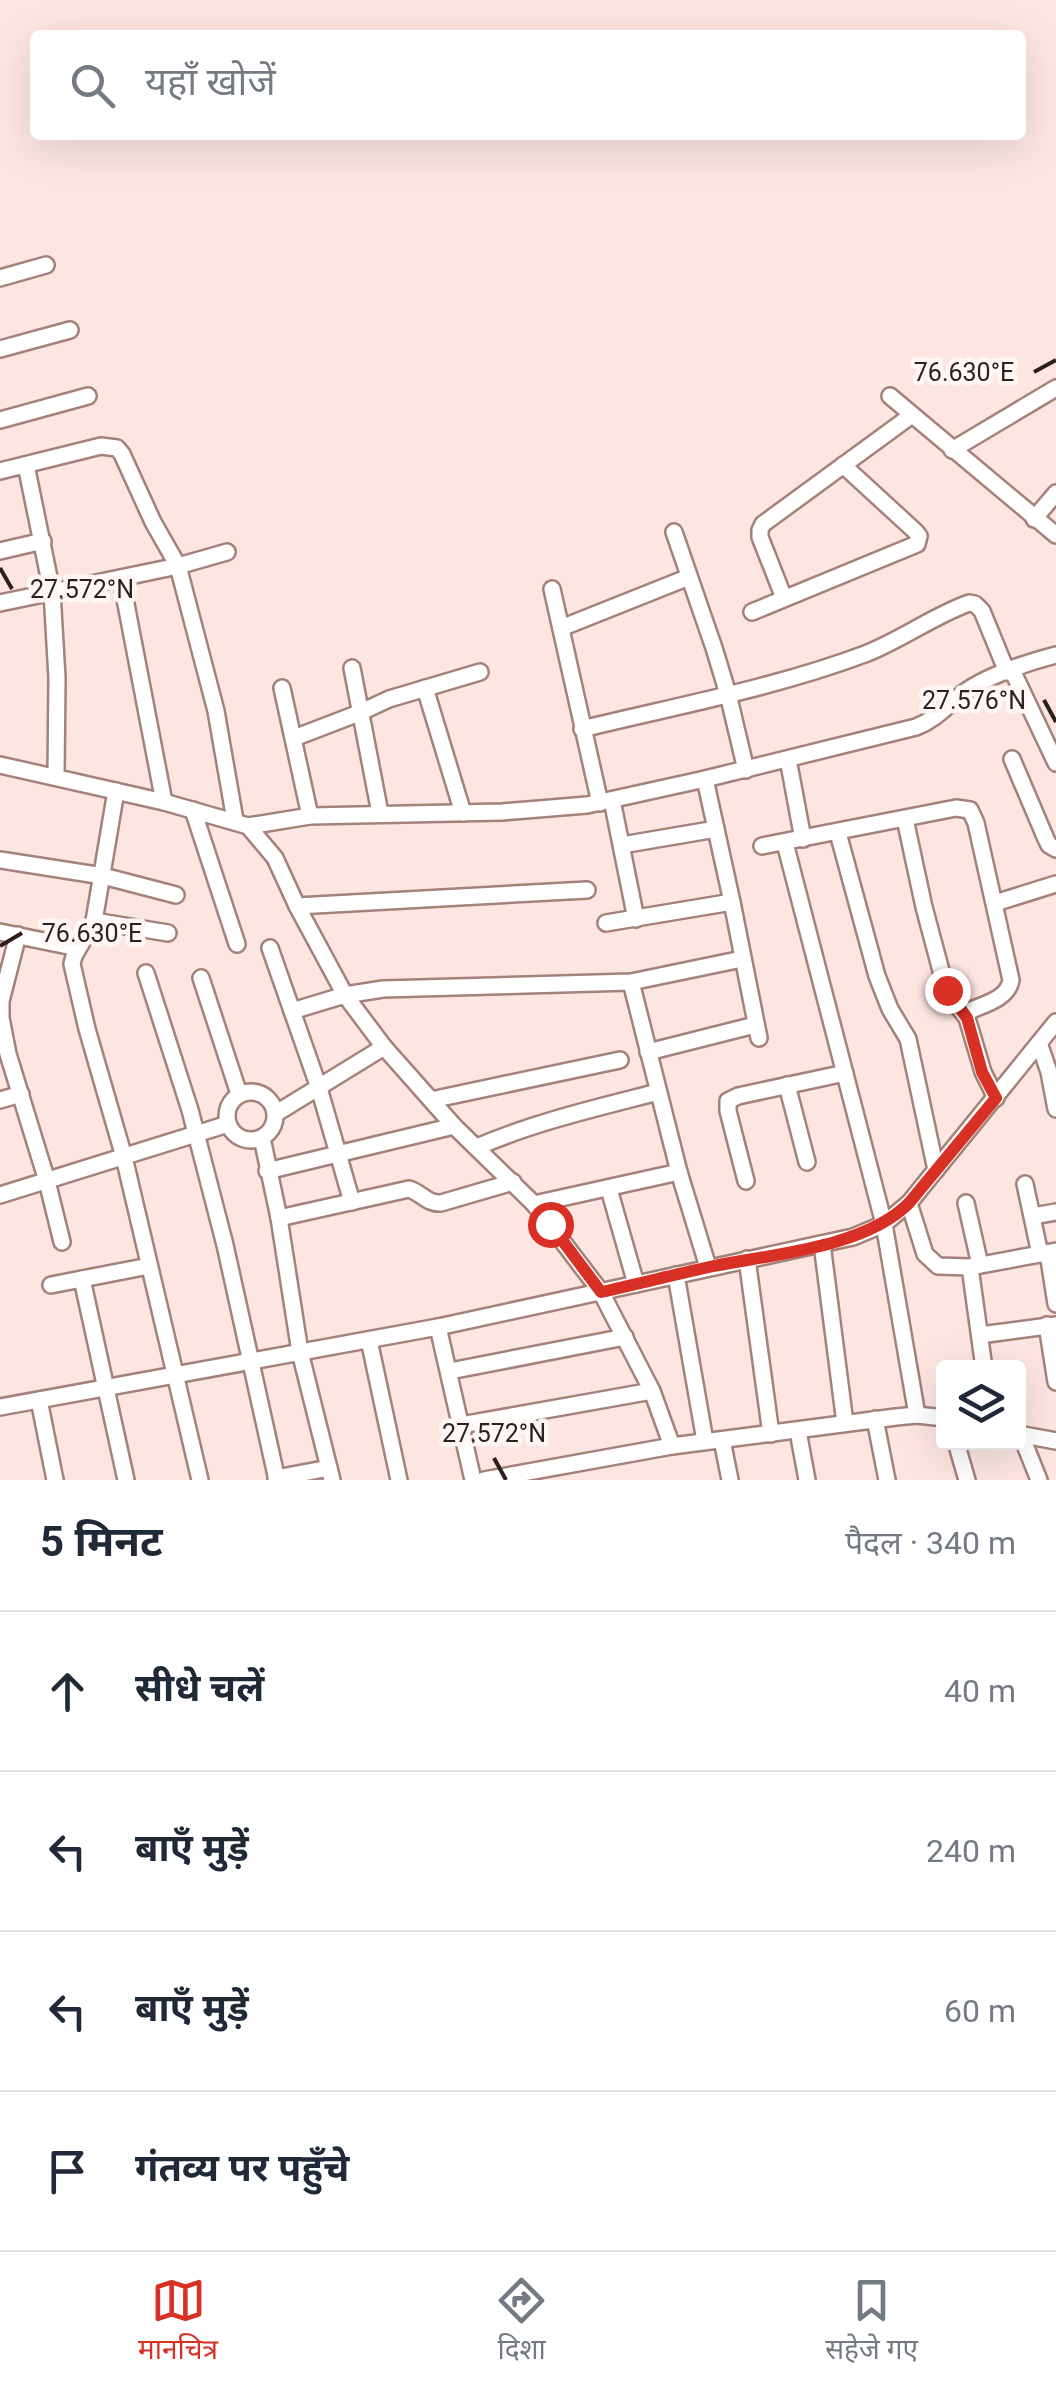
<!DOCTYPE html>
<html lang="hi">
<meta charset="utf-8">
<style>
:root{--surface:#fff;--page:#f6f6f7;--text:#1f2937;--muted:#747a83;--line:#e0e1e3;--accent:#d93025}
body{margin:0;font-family:Roboto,"Noto Sans Devanagari",sans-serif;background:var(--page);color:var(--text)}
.controls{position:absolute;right:30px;bottom:30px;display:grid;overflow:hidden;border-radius:10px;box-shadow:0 10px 40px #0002}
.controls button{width:90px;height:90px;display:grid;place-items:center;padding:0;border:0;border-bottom:2px solid var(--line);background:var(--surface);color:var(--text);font:50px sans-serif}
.stop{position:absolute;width:30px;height:30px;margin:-22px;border:8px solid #d93025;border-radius:50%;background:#fff}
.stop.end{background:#d93025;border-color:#fff;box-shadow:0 2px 10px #0008}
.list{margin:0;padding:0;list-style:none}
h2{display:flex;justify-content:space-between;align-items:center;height:130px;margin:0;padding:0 40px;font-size:42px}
h2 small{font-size:32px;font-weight:400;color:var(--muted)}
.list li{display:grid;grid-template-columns:65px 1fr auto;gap:30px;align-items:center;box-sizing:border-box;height:160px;padding:0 40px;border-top:2px solid var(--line)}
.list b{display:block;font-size:38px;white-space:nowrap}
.list em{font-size:32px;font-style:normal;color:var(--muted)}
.icon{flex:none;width:55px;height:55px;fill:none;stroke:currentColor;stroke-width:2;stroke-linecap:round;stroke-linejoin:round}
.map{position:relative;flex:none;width:1056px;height:1480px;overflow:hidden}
.search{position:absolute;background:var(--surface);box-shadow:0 10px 40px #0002;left:30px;right:30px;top:30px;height:110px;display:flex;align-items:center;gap:25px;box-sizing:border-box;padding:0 35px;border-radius:10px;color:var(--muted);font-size:38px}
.sheet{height:770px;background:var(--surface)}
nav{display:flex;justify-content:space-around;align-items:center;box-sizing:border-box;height:140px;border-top:2px solid var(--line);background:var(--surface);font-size:28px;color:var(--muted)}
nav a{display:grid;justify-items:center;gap:5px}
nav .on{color:var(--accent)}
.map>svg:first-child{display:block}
</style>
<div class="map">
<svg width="1056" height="1480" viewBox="0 0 1056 1480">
<rect width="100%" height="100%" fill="#fde6e1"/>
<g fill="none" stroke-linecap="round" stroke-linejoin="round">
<g stroke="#a4827a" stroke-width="20">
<g id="minor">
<polyline points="0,278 46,265"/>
<polyline points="0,349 70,330"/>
<polyline points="890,396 1056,535"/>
<polyline points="0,420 88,396"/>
<polyline points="952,450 1056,388"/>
<polyline points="26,465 52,592 57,678 56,776"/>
<polyline points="0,471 101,446 117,448 122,454 153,522 178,566 216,711 235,820"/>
<polyline points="1034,519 1056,493"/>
<polyline points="674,532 714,648 728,694 746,770"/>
<polyline points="0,551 43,541"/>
<polyline points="121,578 164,802"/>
<polyline points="552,589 600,803"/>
<polyline points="784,598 760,537 760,530 763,524 912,415"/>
<polyline points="0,603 178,566 227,552"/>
<polyline points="752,612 917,544 919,536 916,532 843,465"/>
<polyline points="561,628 689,577"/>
<polyline points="352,668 380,813"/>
<polyline points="1012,670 1056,763"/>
<polyline points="282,688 310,816"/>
<polyline points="425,688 463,813"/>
<path d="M582,729C676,706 774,688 865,654C901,640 933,616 969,603L975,604L982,611L1007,672"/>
<polyline points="294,738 359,713 389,699 480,672"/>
<polyline points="788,759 803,839"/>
<polyline points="1012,759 1046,839 1049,845 1056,849"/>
<polyline points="0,765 164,802 248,826 275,858 297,906 345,995 384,1047 454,1126 534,1204 601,1292 652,1391 672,1446"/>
<polyline points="705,779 732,902 759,1038"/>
<polyline points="116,791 94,921 74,956 72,964 87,1029 124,1157 200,1480"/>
<polyline points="612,800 636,919"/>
<polyline points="193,810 237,944"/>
<polyline points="905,819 924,907 944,982 952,999 967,1018 983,1072 996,1098"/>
<path d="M248,826L310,816L502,812L587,805L705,779L916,727C935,720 945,707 961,695C983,677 1028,662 1056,655"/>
<polyline points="838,833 877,976 890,1009 908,1039 936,1170"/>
<polyline points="785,843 884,1224 917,1415"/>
<polyline points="622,845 716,829"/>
<path d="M762,846L956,808L970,810L976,823L1011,980C1008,1000 981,1005 964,1013"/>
<polyline points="0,860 103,876 176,895"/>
<polyline points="995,903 1056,884"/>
<polyline points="297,906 587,890"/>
<polyline points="94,921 168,933"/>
<polyline points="606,923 732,902"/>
<polyline points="0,932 78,948"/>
<polyline points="18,935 1,1001 1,1018 8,1054 47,1181 62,1242"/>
<polyline points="270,948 319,1088 352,1202"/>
<polyline points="146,973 190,1110 225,1245 277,1480"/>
<polyline points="201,978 239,1094"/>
<polyline points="631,982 679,1172 708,1267"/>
<polyline points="292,1011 345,995 383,989 631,982 742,959"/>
<polyline points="1039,1043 1049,1072 1056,1109"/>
<polyline points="648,1052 755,1025"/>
<polyline points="787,1085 807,1162"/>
<circle cx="251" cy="1116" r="24"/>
<polyline points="0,1100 21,1094"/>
<polyline points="431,1100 620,1060"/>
<polyline points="275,1114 384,1047"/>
<polyline points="262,1138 279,1218 300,1352 332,1480"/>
<path d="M477,1147C535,1122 596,1108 658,1092"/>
<polyline points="267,1171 454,1126"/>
<polyline points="746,1181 728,1111 728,1101 738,1096 845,1073"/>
<polyline points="1025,1184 1040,1254"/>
<polyline points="609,1189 636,1284"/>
<polyline points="0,1195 228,1124"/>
<polyline points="909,1203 925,1254 938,1266 970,1267 1056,1251"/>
<polyline points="966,1203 980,1265"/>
<polyline points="534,1204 679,1172"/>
<polyline points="1033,1216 1056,1212"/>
<path d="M279,1218L409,1189C422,1193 427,1204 441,1203L513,1182"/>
<polyline points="822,1244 845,1423"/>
<polyline points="1048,1253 1056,1304"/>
<polyline points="747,1259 771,1434"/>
<polyline points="970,1267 984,1368"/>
<polyline points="676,1275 705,1441"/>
<polyline points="82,1279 126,1480"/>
<polyline points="51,1285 149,1266"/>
<polyline points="1047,1325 1056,1382"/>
<polyline points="438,1327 473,1480"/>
<polyline points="980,1335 1056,1325"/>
<polyline points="369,1340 399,1480"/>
<polyline points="450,1371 625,1337"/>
<polyline points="39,1400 55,1480"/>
<polyline points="0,1407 438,1327 853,1237 884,1224 909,1203 1056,1022"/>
<polyline points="875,1419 887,1480"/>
<polyline points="461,1425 652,1391"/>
<polyline points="798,1431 807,1480"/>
<polyline points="1018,1434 1056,1441"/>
<polyline points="1021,1435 1039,1480"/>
<polyline points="722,1440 730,1480"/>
<polyline points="956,1442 967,1480"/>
<polyline points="276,1478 329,1468"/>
<polyline points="484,1480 672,1446 896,1417 917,1415 944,1418"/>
</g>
</g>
<use href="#minor" stroke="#fff" stroke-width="15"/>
</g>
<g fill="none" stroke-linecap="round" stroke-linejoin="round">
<path stroke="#d93025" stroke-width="12" d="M550,1224L601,1292C639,1284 676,1274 714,1266C774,1254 866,1247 909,1203L996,1098L982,1072L967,1018L947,990"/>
</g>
<path fill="none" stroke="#2c1f1c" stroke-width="4" d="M1034,372L1056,360M0,568L12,589M1044,700L1056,722M0,946L22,933M494,1458L506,1480"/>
<g font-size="25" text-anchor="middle" fill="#2c1f1c" stroke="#fff7f5" stroke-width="9" stroke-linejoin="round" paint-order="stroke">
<text x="964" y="381">76.630°E</text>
<text x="82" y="598">27.572°N</text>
<text x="974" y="709">27.576°N</text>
<text x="92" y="942">76.630°E</text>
<text x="494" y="1442">27.572°N</text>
</g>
</svg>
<div class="controls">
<button><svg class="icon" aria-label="layers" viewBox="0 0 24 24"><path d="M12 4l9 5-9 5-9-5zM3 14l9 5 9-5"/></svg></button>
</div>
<div class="stop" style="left:550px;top:1224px"></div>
<div class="stop end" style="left:947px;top:990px"></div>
<div class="search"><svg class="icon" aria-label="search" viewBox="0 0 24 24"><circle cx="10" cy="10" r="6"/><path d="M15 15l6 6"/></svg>यहाँ खोजें</div>
</div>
<section class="sheet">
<h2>5 मिनट<small>पैदल · 340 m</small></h2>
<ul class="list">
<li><svg class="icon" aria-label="ahead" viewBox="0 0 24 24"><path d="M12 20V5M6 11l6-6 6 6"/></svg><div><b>सीधे चलें</b></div><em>40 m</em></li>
<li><svg class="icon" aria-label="left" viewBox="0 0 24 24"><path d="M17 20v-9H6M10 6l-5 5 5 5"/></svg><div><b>बाएँ मुड़ें</b></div><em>240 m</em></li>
<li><svg class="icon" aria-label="left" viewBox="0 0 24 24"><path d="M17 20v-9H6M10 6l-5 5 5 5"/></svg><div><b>बाएँ मुड़ें</b></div><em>60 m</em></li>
<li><svg class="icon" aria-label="arrive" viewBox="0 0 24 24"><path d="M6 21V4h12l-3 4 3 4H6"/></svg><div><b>गंतव्य पर पहुँचे</b></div></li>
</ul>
</section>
<nav>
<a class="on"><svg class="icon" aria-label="map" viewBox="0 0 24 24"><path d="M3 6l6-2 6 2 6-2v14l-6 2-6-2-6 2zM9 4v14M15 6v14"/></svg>मानचित्र</a>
<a><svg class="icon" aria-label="directions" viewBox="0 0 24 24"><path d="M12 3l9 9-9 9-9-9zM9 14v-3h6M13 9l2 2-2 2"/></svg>दिशा</a>
<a><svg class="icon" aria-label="saved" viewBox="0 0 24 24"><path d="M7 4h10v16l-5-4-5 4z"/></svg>सहेजे गए</a>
</nav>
